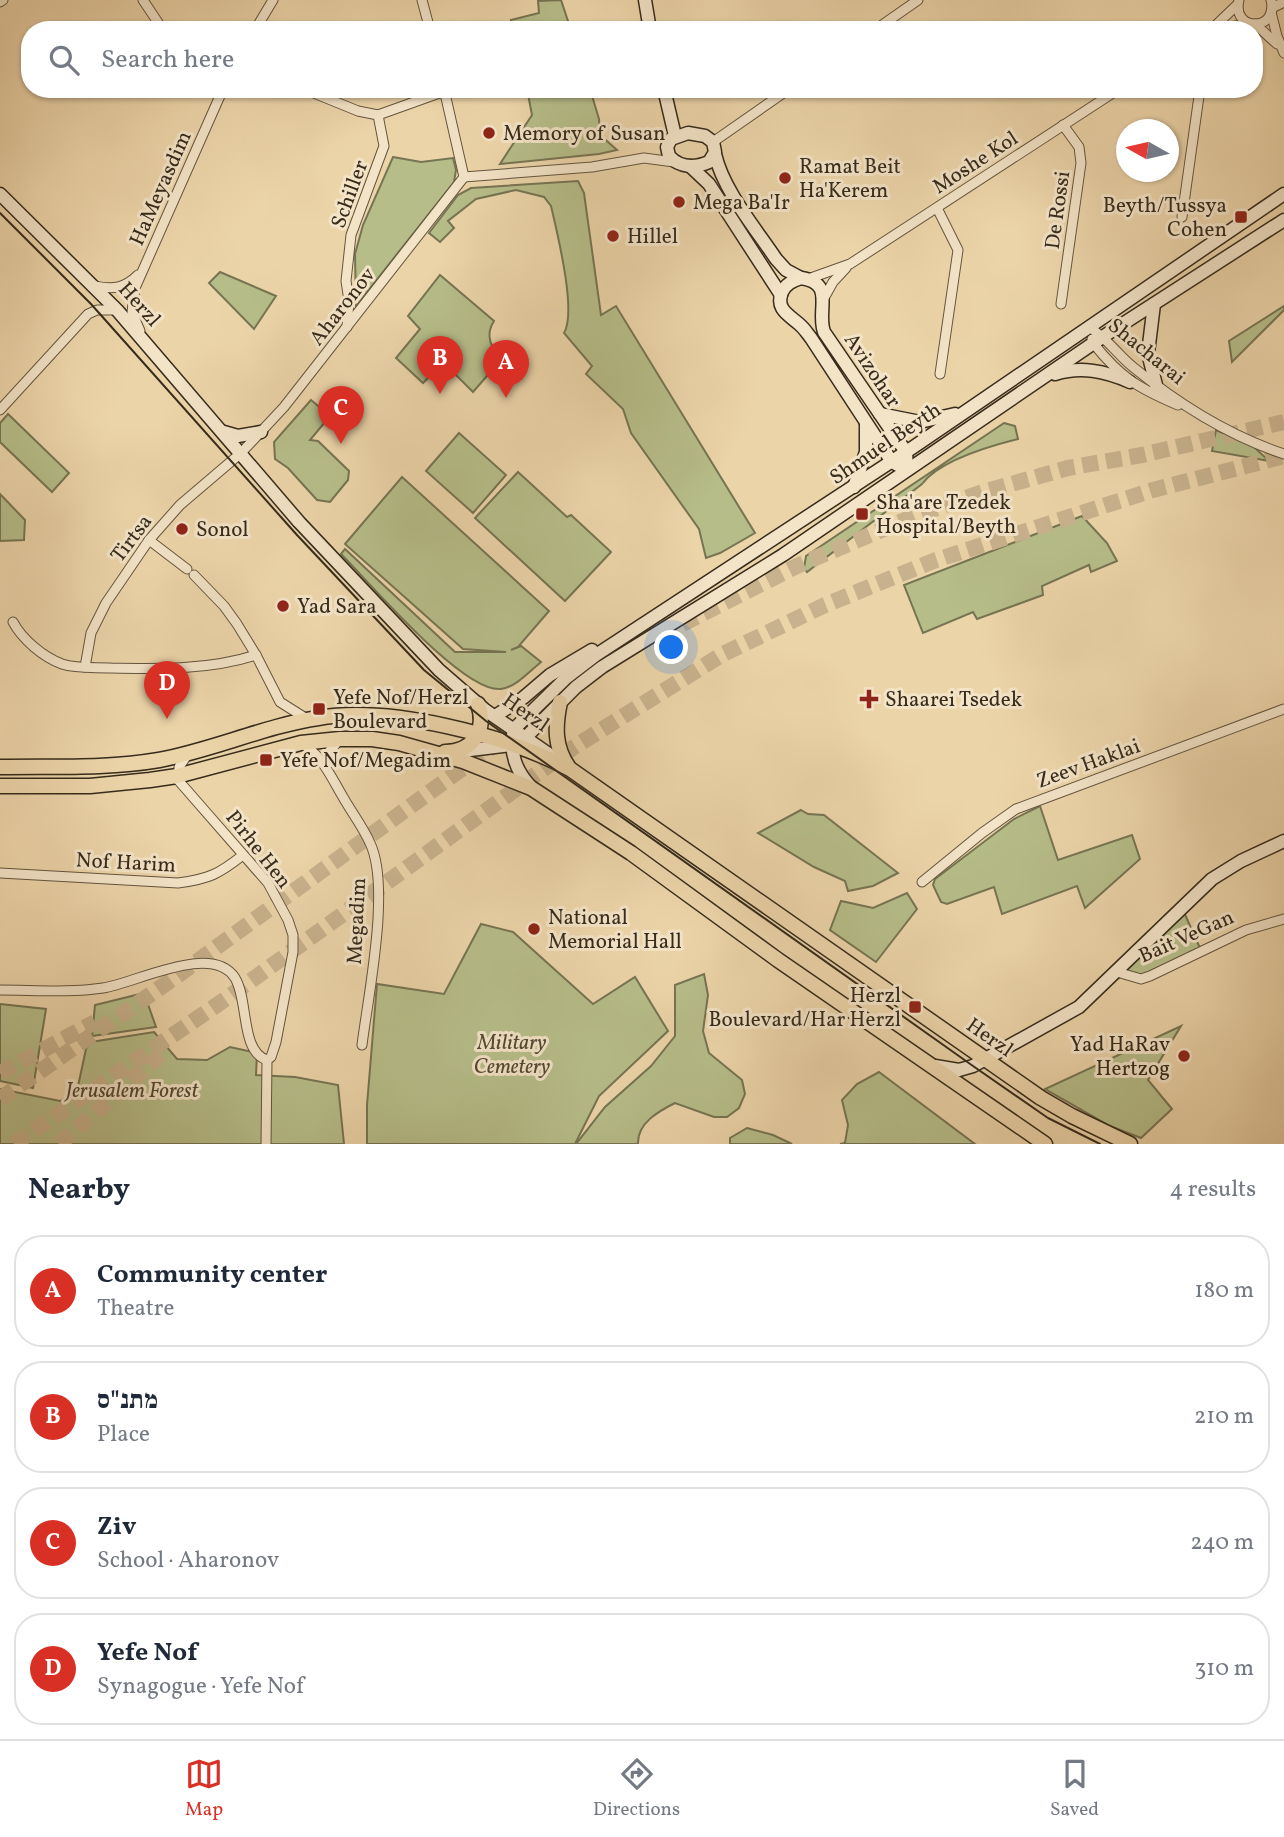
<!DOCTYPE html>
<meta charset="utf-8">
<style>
:root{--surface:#fff;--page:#f2f2f3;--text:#1f2937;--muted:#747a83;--line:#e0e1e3;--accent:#d93025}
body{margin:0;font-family:Vollkorn,"Frank Ruhl Libre",serif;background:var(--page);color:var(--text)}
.compass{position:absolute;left:1116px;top:119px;width:63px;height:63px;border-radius:50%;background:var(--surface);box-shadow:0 2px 5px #0004;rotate:278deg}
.you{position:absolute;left:672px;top:648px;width:24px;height:24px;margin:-18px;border:5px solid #fff;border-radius:50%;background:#1a73e8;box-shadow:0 0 0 10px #1a73e833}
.badge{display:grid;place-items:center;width:46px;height:46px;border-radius:50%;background:var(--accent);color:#fff;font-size:23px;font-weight:700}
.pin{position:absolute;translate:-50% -58px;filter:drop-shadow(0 2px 4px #0008)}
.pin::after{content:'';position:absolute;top:37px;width:24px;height:21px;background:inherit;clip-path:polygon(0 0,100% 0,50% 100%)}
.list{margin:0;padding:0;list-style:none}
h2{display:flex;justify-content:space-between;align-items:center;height:91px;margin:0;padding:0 28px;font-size:30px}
h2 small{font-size:23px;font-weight:400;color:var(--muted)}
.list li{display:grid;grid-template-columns:46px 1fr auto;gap:21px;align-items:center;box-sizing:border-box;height:112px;margin:0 14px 14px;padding:0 14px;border:2px solid var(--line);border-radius:28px}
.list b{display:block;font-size:26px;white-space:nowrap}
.list p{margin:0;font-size:23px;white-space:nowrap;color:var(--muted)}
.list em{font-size:23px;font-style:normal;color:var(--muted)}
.icon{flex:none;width:38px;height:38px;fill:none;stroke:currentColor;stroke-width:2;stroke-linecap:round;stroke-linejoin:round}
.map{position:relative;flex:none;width:1284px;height:1144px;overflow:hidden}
.search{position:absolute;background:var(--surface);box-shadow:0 2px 5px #0004;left:21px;right:21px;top:21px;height:77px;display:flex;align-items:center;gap:18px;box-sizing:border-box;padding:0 24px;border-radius:28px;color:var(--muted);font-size:26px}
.sheet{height:595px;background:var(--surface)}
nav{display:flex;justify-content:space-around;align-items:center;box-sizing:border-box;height:98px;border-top:2px solid var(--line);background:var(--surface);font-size:19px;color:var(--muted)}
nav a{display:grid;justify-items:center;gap:4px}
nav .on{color:var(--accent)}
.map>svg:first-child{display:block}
</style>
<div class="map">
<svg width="1284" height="1144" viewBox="0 0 1284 1144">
<rect width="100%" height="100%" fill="#ecd4a9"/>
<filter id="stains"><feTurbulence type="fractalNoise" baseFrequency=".00286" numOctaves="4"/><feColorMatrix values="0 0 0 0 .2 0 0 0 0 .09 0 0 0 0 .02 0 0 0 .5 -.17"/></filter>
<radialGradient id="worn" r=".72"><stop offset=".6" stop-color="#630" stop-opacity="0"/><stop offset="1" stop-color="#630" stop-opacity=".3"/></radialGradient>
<g fill="#b6bd89" stroke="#767452" stroke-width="2">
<polygon points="561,0 571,30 513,30 511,20 539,13 538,1"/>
<polygon points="527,89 590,89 599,119 600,135 617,150 599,154 500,164 532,115"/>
<polygon points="393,157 421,162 453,158 456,170 454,182 356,306 355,254 363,225"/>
<path d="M578,181L584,193L601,315L616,306L755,533L720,553L706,558L699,529L631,433L623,409L586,374L592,366L564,333C577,312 557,232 551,206L544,197L516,190L476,199L448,221L454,228L440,242L429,233L458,195L471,188Z"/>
<polygon points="220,272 276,296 254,329 209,283"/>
<path d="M440,275L494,321C484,336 492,348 501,360L473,392L448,367L437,382L429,377L423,383L396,358L420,329L408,316Z"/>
<polygon points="1284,306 1284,310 1232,362 1229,341"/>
<polygon points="311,400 330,416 310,440 318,441 349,471 348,480 330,502 317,500 288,468 275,459 274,442"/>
<polygon points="8,414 69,473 52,492 0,442 0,423"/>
<path d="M1004,423L1015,426L1018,439C990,446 939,461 922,484L807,572L804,568L806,556Z"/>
<polygon points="1216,430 1253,446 1269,461 1212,451"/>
<polygon points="459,433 506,475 473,513 426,471"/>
<polygon points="518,472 567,517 571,515 611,552 565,601 475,518"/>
<path d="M402,477L549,611L518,647L511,650L521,646L541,662C530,671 516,687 501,689C463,693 370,583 341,554L345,549L455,652H506L463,649L345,544Z"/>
<polygon points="0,494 25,520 24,540 0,541"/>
<polygon points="1082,516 1107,543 1117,561 1091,572 1089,565 1042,586 1043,595 977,619 973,612 923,633 904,585"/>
<polygon points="1040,806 1058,860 1132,835 1140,859 1085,908 1077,886 1002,914 994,887 947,904 941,902 933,885 935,879 1014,819"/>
<polygon points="801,810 808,814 824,815 898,873 873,886 848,891 845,881 814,867 758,833"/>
<polygon points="907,893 917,909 876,962 830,930 841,901 873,908"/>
<polygon points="1183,910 1200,948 1146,974 1138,975 1122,971"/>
<polygon points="481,924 513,932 593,1004 635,977 668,1031 599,1096 575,1144 367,1144 367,1105 377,984 444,994"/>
<path d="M704,974L708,995L703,1031L709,1053L742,1080L745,1094L739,1108L727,1117H714L675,1103C659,1111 637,1123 638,1144H576L605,1107L651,1066L675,1036V985Z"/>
<polygon points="144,993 156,1027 92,1036 95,1005"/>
<polygon points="0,1004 46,1009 33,1088 0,1081"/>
<polygon points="1181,1026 1148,1080 1172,1109 1141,1138 1110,1126 1045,1089"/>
<polygon points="154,1032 177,1059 207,1060 230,1047 257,1053 256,1075 295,1077 338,1085 344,1144 0,1144 0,1089 60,1101 77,1091 86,1049 91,1042"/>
<polygon points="879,1072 975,1144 840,1144 845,1143 848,1125 842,1100 857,1084"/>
<polygon points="747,1128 773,1135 792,1144 730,1144 730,1138"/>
</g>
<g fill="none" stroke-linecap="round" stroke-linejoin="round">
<g stroke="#c8b28d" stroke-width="16" stroke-dasharray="16 8" stroke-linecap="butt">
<polyline points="682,624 799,565 917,515 983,492 1068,468 1142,455 1284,422"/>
<polyline points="0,1073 95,1022"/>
<polyline points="0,1099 177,976 496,744"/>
<polyline points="14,1144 227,998 574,747 723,654 825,605 936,560 1153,490 1284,456"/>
<polyline points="59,1144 164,1052"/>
</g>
<g stroke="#64553f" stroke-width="11">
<g id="street">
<polyline points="143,0 163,30"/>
<polyline points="422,0 430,30"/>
<path d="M1239,0C1231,32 1279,32 1271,0"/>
<polyline points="0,2 3,0"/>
<polyline points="1272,8 1284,2"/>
<polyline points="1271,12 1277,36 1284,53"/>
<polyline points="1255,24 1277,44"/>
<polyline points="1214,27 1238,4"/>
<polyline points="255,30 273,0"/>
<polyline points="875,30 918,0"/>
<polyline points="1210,30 1248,24"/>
<polyline points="304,89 358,111 378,115 445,91"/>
<polyline points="444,89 464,177"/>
<polyline points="713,142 789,89"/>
<polyline points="464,177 592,167 644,158 674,162"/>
<polyline points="937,208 958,250 940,374"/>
<polyline points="1182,217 1200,89"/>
<polyline points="808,279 850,264 1119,89"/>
<path d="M95,286C113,290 125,288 138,275"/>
<polyline points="824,298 833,282 846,268"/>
<polyline points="1061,304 1081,163 1079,147 1063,125"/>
<polyline points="347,327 349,301 346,281 351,235 384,146 378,115"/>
<path d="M1089,327C1107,338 1117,354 1133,367C1177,403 1230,436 1284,454"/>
<polyline points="140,331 132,312 135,288 223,89"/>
<path d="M1092,339L1093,343C1121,378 1138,388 1178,405"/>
<polyline points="0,410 88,314 97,310 117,310"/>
<polyline points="149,540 187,569"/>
<polyline points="194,575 224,606 237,624 256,655 280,702 307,719"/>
<path d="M13,622C22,639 43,657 62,664C77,669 95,667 111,668C159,669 210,670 256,655"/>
<polyline points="85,667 91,633 106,603 149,540 180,505 241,453 284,407 464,177"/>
<path d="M301,743C322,755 331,777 343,797C352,813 363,827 370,843C391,887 368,996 362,1045"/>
<polyline points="188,754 179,767 178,780 268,883 288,920 293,935 293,952 276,1042 271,1057 267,1060 266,1144"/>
<polyline points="326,767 328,753 339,740"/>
<path d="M0,873L178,883C209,879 219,874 243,855"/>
<polyline points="922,882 982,833 1016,809 1284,709"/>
<polyline points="1117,972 1141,979 1150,976 1246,930 1284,919"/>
<path d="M0,990C34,990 69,993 103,988C136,983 212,942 235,978C249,1001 240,1051 267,1060"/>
</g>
</g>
<g stroke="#362b1c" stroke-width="15">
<g id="secondary">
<polyline points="645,0 650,30"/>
<polyline points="664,89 675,136"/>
<path d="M688,133L705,136L713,142L715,152L709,162C695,168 680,168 669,156L667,147L671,139Z"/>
<path d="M715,154C723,190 756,229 776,259L786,270L801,278"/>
<polyline points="690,166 709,184 781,295"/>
<polyline points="0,194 117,310 299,522 439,670 485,710 553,757"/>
<path d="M801,278C836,283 816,310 824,332L906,452L907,470L892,462L811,338C807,333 804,328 799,324C789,315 775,309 782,292C786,284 792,281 801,278Z"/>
<polyline points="1154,304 1148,353 1156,385"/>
<path d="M1055,374C1081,366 1105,371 1130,382"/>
<polyline points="880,414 920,422 955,414"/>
<polyline points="224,432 238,436 261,432"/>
<polyline points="854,487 866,452 866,424"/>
<polyline points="495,716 523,698 550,675 592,650"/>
<polyline points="462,751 512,745 522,741 576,687 602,667 783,555 1104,336 1284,220"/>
<path d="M531,787C515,770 509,752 514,729L566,678L596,655L912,448L1284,194"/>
<polyline points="935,1066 959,1070 973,1066 1079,1007 1212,879 1241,861 1284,841"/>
</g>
</g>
<g stroke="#362b1c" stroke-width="17">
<g id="primary">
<path d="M560,702C555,726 554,747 569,768"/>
<path d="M445,752C473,752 487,730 478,704"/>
<path d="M0,767C53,766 106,769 159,760C213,750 265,726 318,718C391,706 505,735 570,769L1041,1098L1072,1116L1130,1144"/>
<polyline points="0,786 90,786 150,780 177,776 301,743 340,739 372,739 399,743 463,761 531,788 631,853 778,960 1045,1144"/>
</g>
</g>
<use href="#street" stroke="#f3e3c7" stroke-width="9"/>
<use href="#secondary" stroke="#f3e3c7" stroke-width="12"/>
<use href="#primary" stroke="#ecd4a9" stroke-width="14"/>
<polyline stroke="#362b1c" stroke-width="2" points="0,213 91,304 297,535 424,670 486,721 973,1066 1048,1118 1100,1144"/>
</g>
<g fill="#8f2418" stroke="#f3e3c7" stroke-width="2.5">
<circle cx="489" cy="133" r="7"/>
<circle cx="785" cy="178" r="7"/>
<circle cx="679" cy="202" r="7"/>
<rect x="1234" y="210" width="14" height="14" rx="3.5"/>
<circle cx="613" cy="236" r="7"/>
<rect x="855" y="507" width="14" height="14" rx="3.5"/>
<circle cx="182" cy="529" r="7"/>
<circle cx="283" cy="606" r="7"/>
<path d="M865.5 688.5h7v7h7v7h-7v7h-7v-7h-7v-7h7z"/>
<rect x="312" y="702" width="14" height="14" rx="3.5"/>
<rect x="259" y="753" width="14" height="14" rx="3.5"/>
<circle cx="534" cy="929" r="7"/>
<rect x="908" y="1000" width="14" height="14" rx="3.5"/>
<circle cx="1184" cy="1056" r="7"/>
</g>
<g text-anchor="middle" stroke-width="6" stroke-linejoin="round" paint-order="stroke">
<g font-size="21" fill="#362b1c" stroke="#f3e3c7" text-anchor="start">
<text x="503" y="140">Memory of Susan</text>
<text x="799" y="173">Ramat Beit<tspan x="799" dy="24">Ha'Kerem</tspan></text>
<text x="693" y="209">Mega Ba'Ir</text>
<text x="1227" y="212" text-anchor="end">Beyth/Tussya<tspan x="1227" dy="24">Cohen</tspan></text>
<text x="627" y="243">Hillel</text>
<text x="876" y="509">Sha'are Tzedek<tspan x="876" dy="24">Hospital/Beyth</tspan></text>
<text x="196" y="536">Sonol</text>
<text x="297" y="613">Yad Sara</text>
<text x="333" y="704">Yefe Nof/Herzl<tspan x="333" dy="24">Boulevard</tspan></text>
<text x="885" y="706">Shaarei Tsedek</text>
<text x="280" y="767">Yefe Nof/Megadim</text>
<text x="548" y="924">National<tspan x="548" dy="24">Memorial Hall</tspan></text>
<text x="901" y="1002" text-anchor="end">Herzl<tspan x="901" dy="24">Boulevard/Har Herzl</tspan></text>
<text x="1170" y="1051" text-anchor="end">Yad HaRav<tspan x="1170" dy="24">Hertzog</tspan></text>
</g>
<g font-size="21" fill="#362b1c" stroke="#f3e3c7">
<text transform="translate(975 162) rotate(-33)" y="7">Moshe Kol</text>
<text transform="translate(160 188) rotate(-66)" y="7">HaMeyasdim</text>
<text transform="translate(349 194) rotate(-70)" y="7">Schiller</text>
<text transform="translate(1057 210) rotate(-82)" y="7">De Rossi</text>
<text transform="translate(140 304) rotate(48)" y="7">Herzl</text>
<text transform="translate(342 306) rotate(-52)" y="7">Aharonov</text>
<text transform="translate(1147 351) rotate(39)" y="7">Shacharai</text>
<text transform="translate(873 370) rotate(56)" y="7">Avizohar</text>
<text transform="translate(885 443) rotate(-34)" y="7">Shmuel Beyth</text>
<text transform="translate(131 538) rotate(-53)" y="7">Tirtsa</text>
<text transform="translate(526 712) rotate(35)" y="7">Herzl</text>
<text transform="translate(1088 763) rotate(-20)" y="7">Zeev Haklai</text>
<text transform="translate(259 849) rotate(52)" y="7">Pirhe Hen</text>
<text transform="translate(126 862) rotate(3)" y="7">Nof Harim</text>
<text transform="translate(356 921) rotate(-87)" y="7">Megadim</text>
<text transform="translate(1186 936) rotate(-24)" y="7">Bait VeGan</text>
<text transform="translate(990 1037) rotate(35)" y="7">Herzl</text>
</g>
<g font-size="21" font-style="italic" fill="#504832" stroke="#f3e3c7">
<text x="512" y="1049">Military<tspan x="512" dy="24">Cemetery</tspan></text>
<text x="132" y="1097">Jerusalem Forest</text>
</g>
</g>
<rect width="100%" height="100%" filter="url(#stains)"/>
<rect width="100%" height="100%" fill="url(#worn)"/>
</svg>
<svg class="compass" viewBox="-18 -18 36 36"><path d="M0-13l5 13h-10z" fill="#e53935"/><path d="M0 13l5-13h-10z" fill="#747a83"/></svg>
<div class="you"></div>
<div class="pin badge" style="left:506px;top:398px">A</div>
<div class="pin badge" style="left:440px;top:394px">B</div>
<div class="pin badge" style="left:341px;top:444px">C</div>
<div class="pin badge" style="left:167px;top:719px">D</div>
<div class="search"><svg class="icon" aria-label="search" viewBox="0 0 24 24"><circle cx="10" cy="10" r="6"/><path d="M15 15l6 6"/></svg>Search here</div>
</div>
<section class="sheet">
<h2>Nearby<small>4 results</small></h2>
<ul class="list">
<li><span class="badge">A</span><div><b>Community center</b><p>Theatre</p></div><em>180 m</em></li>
<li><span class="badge">B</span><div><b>מתנ&quot;ס</b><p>Place</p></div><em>210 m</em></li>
<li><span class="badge">C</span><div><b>Ziv</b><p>School · Aharonov</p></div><em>240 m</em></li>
<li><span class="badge">D</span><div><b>Yefe Nof</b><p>Synagogue · Yefe Nof</p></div><em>310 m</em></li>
</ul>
</section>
<nav>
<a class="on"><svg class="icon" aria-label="map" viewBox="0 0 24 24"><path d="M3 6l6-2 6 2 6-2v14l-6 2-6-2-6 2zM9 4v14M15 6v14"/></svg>Map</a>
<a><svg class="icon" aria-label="directions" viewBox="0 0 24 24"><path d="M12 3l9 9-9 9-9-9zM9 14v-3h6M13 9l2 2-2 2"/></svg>Directions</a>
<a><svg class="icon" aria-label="saved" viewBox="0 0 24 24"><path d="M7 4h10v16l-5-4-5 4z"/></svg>Saved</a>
</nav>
